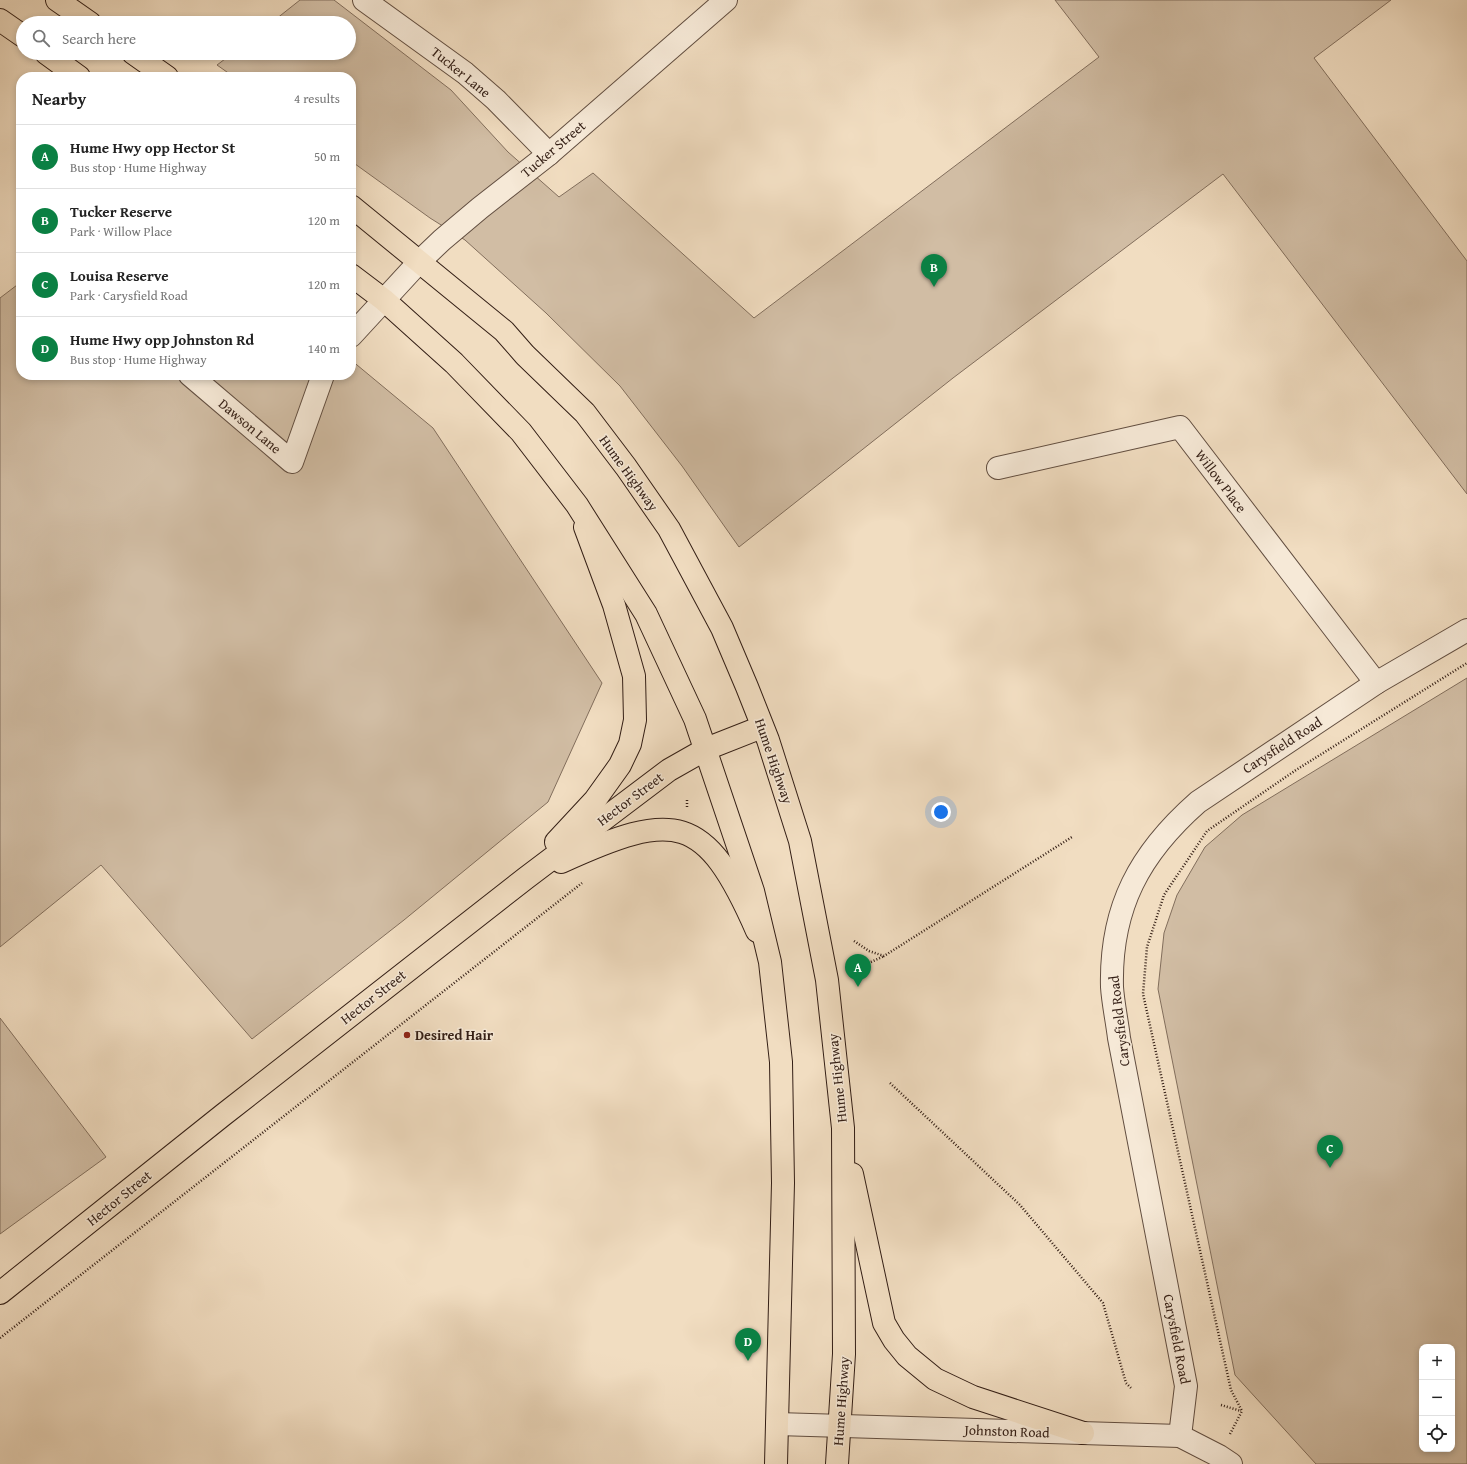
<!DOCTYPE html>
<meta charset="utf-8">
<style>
:root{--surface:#fff;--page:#f6f6f6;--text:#222;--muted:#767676;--line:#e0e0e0;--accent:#0b8043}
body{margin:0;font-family:"Gentium Book Plus",serif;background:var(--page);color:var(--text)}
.controls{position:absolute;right:12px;bottom:12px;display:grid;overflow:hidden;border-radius:8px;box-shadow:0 2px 6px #0003}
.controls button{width:36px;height:36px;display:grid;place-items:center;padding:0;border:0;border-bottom:1px solid var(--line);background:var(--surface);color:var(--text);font:20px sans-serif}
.you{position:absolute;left:941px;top:812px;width:14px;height:14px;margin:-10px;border:3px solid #fff;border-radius:50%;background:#1a73e8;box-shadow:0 0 0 6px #1a73e833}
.badge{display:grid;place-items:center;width:26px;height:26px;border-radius:50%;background:var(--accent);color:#fff;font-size:13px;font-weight:700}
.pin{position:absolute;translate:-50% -33px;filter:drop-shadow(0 1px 2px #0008)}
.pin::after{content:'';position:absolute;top:21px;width:14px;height:12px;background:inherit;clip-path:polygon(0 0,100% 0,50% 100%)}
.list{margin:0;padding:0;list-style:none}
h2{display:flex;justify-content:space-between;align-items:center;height:52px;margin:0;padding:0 16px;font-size:17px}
h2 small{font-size:13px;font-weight:400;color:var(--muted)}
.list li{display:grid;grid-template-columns:26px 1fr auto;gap:12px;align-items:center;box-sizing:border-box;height:64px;padding:0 16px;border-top:1px solid var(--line)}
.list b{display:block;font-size:15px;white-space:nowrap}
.list p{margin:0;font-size:13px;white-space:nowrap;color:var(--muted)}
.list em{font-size:13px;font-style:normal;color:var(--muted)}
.icon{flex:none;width:22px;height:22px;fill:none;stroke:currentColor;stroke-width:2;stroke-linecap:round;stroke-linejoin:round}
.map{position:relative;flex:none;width:1467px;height:1464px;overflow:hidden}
.search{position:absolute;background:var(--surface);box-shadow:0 2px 6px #0003;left:16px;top:16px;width:340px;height:44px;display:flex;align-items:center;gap:10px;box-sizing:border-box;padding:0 14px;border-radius:22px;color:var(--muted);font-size:15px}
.panel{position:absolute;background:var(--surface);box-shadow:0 2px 6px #0003;left:16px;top:72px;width:340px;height:308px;border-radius:16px}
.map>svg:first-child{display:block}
</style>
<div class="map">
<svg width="1467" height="1464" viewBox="0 0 1467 1464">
<rect width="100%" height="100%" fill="#f1ddc1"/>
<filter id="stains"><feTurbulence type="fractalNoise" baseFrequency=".005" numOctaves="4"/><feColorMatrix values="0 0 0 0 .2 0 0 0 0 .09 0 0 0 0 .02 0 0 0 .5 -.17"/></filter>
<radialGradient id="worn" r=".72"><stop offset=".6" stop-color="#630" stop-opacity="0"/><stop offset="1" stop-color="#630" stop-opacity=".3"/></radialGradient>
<g fill="#d1bda4" stroke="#826e5c" fill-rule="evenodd">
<polygon points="300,0 334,0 451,90 508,152 559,197 593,173 754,318 1099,57 1055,0 1391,0 1314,58 1467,261 1467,494 1223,174 953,378 739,547 682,466 620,386 546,313 465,240 430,218 351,161 351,77 234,77 217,65 233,53 349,53 349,23 271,23"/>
<polygon points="21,282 21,375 351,375 351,360 433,428 602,683 548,802 404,920 252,1039 101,865 0,947 0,298"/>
<path d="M1467,678V1464H1316L1235,1375L1158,989L1164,933L1177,895L1205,847L1242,815ZM1422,1347H1452V1449H1422Z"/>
<polygon points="0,1018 106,1157 0,1234"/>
</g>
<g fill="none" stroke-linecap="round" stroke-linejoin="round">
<g stroke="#624e40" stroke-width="24">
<g id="minor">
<polyline points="364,0 465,73 496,100 549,154"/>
<polyline points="351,336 420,261 442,240 480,208 549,154 726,0"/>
<polyline points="190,375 292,462 323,375"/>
<polyline points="998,468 1180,427 1376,683"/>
<polyline points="777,1424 1180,1436 1219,1456 1231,1464"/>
<path d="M1180,1436L1186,1386L1119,1038C1117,1021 1113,1003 1112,987C1110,907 1140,853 1198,802L1376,683L1467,630"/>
</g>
</g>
<g stroke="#331e15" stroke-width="24">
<g id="major">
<polyline points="556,842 595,800 620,765 630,744 635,720 634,676 614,605 585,527"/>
<path d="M561,862C675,810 705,812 757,931"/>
<polyline points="0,1293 223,1115 526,878 669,770 706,749 762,727"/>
</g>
</g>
<g stroke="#331e15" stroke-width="24">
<g id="highway">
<polyline points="57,0 90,23"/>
<polyline points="0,20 23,36"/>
<polyline points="46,53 79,77"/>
<polyline points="133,53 167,77"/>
<polyline points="351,206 504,331 525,355 585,413 626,467 669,529 722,628 747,687 768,740 800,841 827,980 843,1128 844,1354 837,1464"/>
<polyline points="351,275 384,300 454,363 521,432 577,505 646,614 695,719 753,891 770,962 781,1062 783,1183 776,1464"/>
<polyline points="852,1174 884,1323 894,1340 907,1356 935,1379 973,1397 1083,1433"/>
</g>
</g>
<g stroke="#331e15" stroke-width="2.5" stroke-dasharray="1 2" stroke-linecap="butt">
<polyline points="687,800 687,808"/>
<polyline points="854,941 869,951 884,956 1072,837"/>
<polyline points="860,967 884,956"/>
<polyline points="890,1083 1020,1205 1103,1303 1126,1383 1132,1389"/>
<polyline points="0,1338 582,883"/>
<polyline points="1221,1405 1241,1411"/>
<polyline points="1230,1434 1242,1411 1231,1390 1143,994 1147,947 1164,895 1207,831 1296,770 1467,663"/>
</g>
<use href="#minor" stroke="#f6e9d7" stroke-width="22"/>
<use href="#major" stroke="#f1ddc1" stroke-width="22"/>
<use href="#highway" stroke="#f1ddc1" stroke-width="22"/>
</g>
<circle fill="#8f2418" stroke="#f6e9d7" stroke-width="1.5" cx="407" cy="1035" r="4"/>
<g text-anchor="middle" stroke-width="3" stroke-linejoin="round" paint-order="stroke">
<g font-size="14" fill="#331e15" stroke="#f6e9d7">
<text transform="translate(461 72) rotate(39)" y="5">Tucker Lane</text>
<text transform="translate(553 149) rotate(-40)" y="5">Tucker Street</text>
<text transform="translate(250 426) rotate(40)" y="5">Dawson Lane</text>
<text transform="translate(629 473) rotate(54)" y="5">Hume Highway</text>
<text transform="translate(1221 481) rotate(53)" y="5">Willow Place</text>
<text transform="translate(1282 745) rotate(-33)" y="5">Carysfield Road</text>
<text transform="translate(774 761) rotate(71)" y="5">Hume Highway</text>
<text transform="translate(630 799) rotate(-37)" y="5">Hector Street</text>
<text transform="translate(373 997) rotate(-38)" y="5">Hector Street</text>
<text transform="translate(1119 1021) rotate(-97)" y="5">Carysfield Road</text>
<text transform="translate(837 1078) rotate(-96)" y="5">Hume Highway</text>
<text transform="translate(119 1198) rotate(-39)" y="5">Hector Street</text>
<text transform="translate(1177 1339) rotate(79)" y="5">Carysfield Road</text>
<text transform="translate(841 1401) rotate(-86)" y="5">Hume Highway</text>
<text transform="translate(1007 1431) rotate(2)" y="5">Johnston Road</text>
</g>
<g font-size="14" font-weight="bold" fill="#331e15" stroke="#f6e9d7" text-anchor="start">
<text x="415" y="1040">Desired Hair</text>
</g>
</g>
<rect width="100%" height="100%" filter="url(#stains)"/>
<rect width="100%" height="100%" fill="url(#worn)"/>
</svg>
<div class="controls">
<button>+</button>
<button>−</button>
<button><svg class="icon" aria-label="locate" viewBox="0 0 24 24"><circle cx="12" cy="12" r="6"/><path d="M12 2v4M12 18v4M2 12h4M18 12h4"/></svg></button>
</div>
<div class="you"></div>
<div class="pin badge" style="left:858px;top:987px">A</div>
<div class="pin badge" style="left:934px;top:287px">B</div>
<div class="pin badge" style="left:1330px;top:1168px">C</div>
<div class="pin badge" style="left:748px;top:1361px">D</div>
<div class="search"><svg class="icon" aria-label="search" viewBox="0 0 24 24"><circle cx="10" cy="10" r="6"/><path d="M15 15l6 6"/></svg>Search here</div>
<section class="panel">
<h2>Nearby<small>4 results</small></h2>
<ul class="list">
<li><span class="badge">A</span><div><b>Hume Hwy opp Hector St</b><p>Bus stop · Hume Highway</p></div><em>50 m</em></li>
<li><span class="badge">B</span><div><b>Tucker Reserve</b><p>Park · Willow Place</p></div><em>120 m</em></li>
<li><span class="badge">C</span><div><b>Louisa Reserve</b><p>Park · Carysfield Road</p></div><em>120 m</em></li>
<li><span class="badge">D</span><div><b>Hume Hwy opp Johnston Rd</b><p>Bus stop · Hume Highway</p></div><em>140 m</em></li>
</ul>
</section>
</div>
